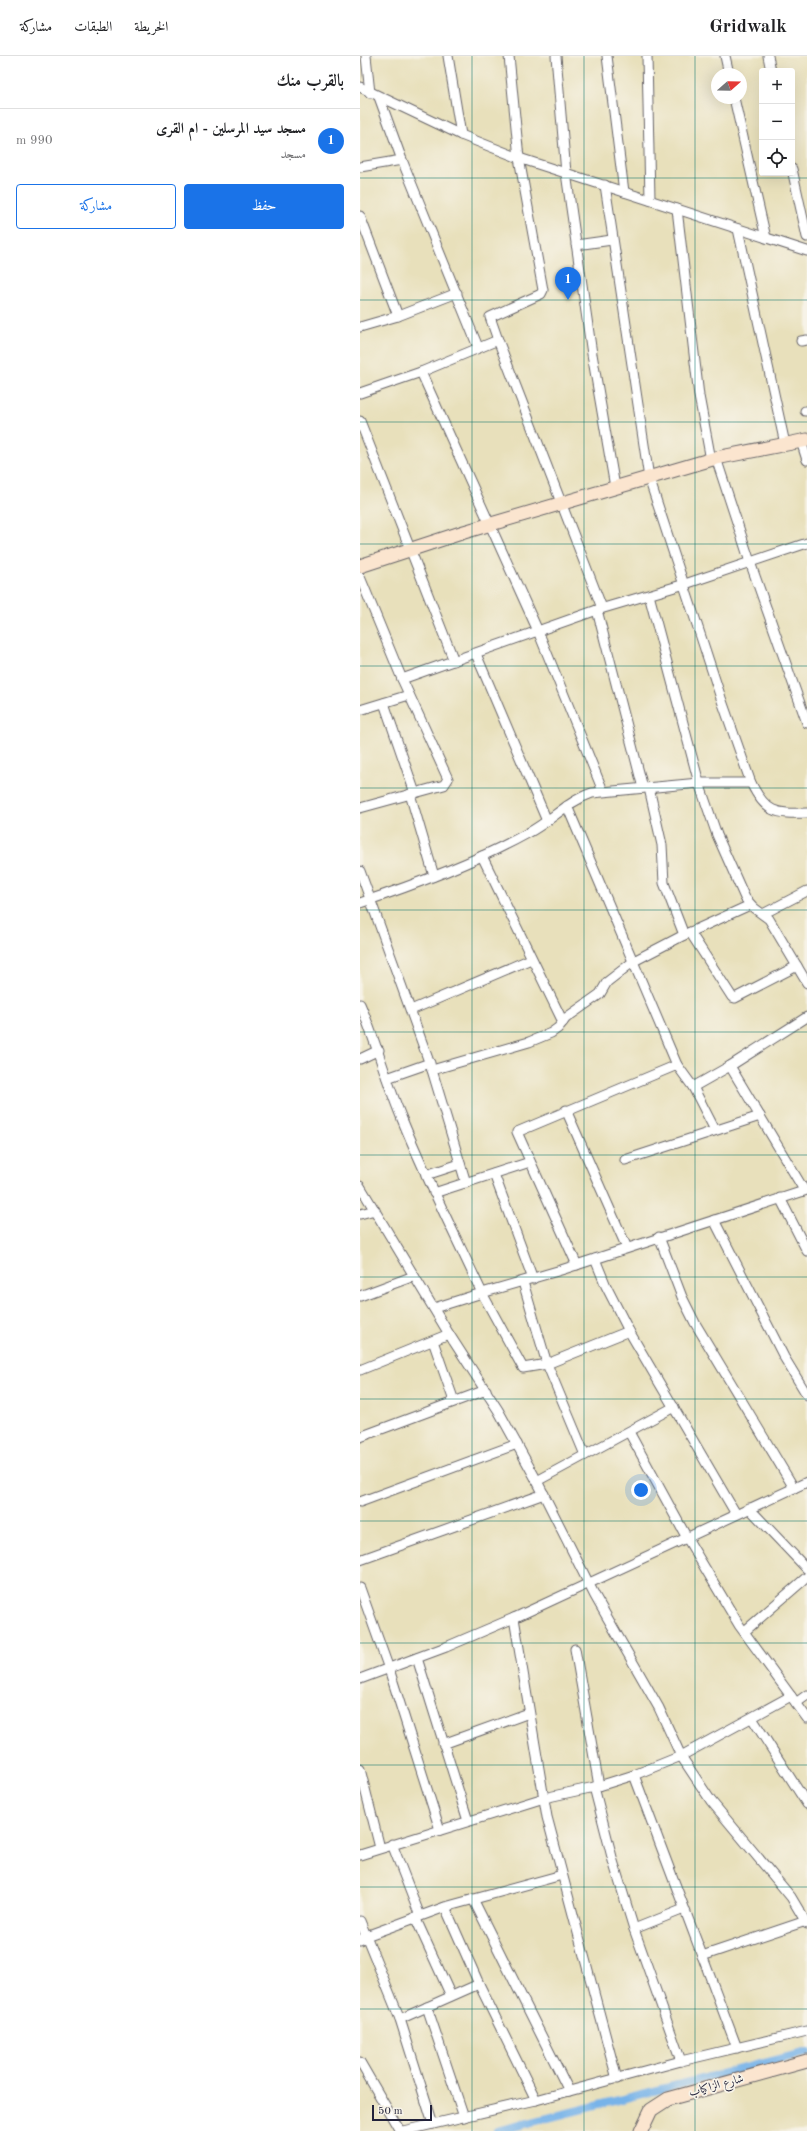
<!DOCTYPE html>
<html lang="ar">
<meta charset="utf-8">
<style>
:root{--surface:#fff;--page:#f2f2f2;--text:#202124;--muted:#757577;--line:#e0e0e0;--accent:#1a73e8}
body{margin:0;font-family:"Old Standard TT",Amiri,serif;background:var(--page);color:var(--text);direction:rtl}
.controls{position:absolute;right:12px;top:12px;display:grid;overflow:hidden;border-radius:4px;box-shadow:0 4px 16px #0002}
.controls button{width:36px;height:36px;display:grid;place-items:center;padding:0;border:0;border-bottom:1px solid var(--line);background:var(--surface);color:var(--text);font:20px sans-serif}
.compass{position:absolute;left:351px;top:12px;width:36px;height:36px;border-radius:50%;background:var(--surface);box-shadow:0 4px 16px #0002;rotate:70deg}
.scale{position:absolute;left:12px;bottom:10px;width:60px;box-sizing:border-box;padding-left:4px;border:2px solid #22223b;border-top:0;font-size:11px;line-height:14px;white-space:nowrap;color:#22223b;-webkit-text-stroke:3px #f7f3e8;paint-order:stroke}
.you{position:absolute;left:281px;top:1434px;width:14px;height:14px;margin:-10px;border:3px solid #fff;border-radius:50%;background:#1a73e8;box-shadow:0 0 0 6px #1a73e833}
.badge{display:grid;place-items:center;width:26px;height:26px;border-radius:50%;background:var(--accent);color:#fff;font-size:13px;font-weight:700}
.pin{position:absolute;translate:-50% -33px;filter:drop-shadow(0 1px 2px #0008)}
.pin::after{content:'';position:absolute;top:21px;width:14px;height:12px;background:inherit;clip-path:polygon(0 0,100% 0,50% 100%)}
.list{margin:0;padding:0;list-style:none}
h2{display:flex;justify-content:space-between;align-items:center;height:52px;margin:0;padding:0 16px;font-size:17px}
h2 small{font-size:13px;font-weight:400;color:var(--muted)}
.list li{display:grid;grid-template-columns:26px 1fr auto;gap:12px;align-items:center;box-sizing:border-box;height:64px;padding:0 16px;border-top:1px solid var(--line)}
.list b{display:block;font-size:15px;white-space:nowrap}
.list p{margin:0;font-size:13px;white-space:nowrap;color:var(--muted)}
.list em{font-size:13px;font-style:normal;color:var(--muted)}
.actions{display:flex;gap:8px;padding:12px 16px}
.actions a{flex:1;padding:9px 0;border:1px solid var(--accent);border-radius:4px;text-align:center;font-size:14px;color:var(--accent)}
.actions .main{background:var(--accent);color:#fff}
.icon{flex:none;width:22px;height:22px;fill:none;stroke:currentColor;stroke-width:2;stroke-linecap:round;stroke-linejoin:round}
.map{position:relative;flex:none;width:447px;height:2075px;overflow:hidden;direction:ltr}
header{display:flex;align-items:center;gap:24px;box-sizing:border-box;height:56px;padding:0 20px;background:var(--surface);border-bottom:1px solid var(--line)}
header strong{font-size:19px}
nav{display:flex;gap:22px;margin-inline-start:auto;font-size:14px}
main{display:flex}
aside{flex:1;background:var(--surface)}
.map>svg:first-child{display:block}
</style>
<header>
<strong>Gridwalk</strong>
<nav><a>الخريطة</a><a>الطبقات</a><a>مشاركة</a></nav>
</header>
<main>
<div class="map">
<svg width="447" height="2075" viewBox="0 0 447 2075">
<rect width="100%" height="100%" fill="#f7f3e8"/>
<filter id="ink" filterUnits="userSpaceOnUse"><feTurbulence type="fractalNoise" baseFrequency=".025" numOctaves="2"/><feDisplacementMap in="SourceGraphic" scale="8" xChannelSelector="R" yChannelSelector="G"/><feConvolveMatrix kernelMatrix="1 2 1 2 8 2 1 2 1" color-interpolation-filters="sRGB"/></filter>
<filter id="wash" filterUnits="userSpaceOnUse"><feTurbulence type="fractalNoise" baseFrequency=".012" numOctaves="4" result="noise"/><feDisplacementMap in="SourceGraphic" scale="16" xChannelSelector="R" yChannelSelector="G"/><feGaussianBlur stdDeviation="0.9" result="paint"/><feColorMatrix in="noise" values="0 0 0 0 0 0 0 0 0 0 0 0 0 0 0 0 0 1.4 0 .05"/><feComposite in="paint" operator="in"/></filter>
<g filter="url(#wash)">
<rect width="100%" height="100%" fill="#e8e0bb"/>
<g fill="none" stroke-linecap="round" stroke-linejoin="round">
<polyline stroke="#77b3e9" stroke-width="8" points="137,2075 447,1996"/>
</g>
</g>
<g filter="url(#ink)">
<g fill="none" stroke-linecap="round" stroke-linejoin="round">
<g stroke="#676468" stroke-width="11">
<g id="street">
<polyline points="6,0 10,37"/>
<polyline points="88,0 101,79"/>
<polyline points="196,0 206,117 232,298 255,431"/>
<polyline points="247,0 264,136"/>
<polyline points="287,0 290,144"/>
<polyline points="365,0 369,18"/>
<polyline points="408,0 411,15"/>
<polyline points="0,31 101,79 159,102 447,195"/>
<polyline points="19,41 42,104 118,291"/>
<polyline points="374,42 406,182"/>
<polyline points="0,111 42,104"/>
<polyline points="432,113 447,181"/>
<polyline points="245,129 289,422 361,642 391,727"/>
<polyline points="317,153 339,340 351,404"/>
<polyline points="0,160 38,260 0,271"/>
<polyline points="378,173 425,388"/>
<polyline points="216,189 252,184"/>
<polyline points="38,260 97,237"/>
<polyline points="138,284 130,261 181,238 183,234 159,102 149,0"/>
<polyline points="441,285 447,284"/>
<polyline points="61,316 178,575 243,735"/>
<polyline points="0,337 61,316 138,284 242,552"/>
<polyline points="445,355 447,355"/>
<polyline points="0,365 94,605"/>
<polyline points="441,385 447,404"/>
<polyline points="356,402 390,506 447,667"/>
<polyline points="0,521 42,623 88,723 84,729 0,752"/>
<polyline points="289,539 339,727 357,779 385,842 394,852 409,863 447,927"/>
<polyline points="237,554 283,732"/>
<polyline points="116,598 187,765"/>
<polyline points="42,623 237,554 325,528 447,487"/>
<polyline points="24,647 55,737"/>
<polyline points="0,654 49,639"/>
<polyline points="289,732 302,789 304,827 324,879"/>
<polyline points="50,738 74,820"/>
<polyline points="207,750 317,1009 157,1076 217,1209"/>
<polyline points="122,800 203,966"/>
<polyline points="0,815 72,1014 106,1127"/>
<path d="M0,847C57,828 116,806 168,777C191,765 208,745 232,737L339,727H391C406,757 415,758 447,757"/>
<polyline points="403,858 447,835"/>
<polyline points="330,876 372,941 375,942 437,910"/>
<path d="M0,948C16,985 26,1025 42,1063C66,1122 95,1179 122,1237L201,1214L447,1134"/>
<polyline points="51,954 171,903"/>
<polyline points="0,1003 19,994"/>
<polyline points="317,1009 333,1031 370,1010 447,961"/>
<polyline points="370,1010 444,1134"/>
<polyline points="72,1014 169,986 191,977 198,972 206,962 240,938 247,926 274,905 324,879 390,849"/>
<polyline points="27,1022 70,1007"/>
<polyline points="333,1031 355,1074"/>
<polyline points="206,1054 267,1192"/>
<polyline points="265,1104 400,1060"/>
<polyline points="134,1118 173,1223"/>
<polyline points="66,1119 100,1108"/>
<polyline points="0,1130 89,1278 138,1354 177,1425 235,1540 299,1652 321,1700 351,1745 431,1841 447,1868"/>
<polyline points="74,1137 170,1106"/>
<polyline points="420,1142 447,1195"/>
<polyline points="0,1158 15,1154"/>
<polyline points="354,1164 424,1301 447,1339"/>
<polyline points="299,1181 322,1241 335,1267 434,1432"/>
<polyline points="235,1203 246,1230 269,1275 376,1458"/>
<polyline points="163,1226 187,1308 225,1399"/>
<polyline points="0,1240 54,1220"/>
<polyline points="74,1252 122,1237 163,1312 187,1308 269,1275"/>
<polyline points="73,1285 94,1345"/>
<polyline points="0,1314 89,1278"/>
<polyline points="269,1376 327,1482 379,1569 447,1662"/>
<polyline points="0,1381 126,1334"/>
<polyline points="177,1425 314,1351"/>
<polyline points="0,1446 157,1388"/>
<polyline points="389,1452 447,1513"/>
<polyline points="0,1504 184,1438"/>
<polyline points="0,1532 29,1613 80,1774"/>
<polyline points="154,1562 187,1761 257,2023"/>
<polyline points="385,1575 447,1521"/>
<polyline points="215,1593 239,1730"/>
<polyline points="57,1602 108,1765"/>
<polyline points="0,1623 86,1591 154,1562 447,1426"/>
<polyline points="436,1647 447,1639"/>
<polyline points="392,1662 447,1748"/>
<polyline points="83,1688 169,1657"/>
<polyline points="0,1713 20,1792"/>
<polyline points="274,1719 377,1992"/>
<polyline points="234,1731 253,1805 274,1873 321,2005"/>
<polyline points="32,1788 60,1860"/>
<polyline points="0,1799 184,1742 239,1730 274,1719 321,1700 431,1640"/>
<polyline points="113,1843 209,2035"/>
<polyline points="85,1851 119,1928 176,2044"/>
<polyline points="55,1861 91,1940"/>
<polyline points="0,1865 40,1963 73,2068"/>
<polyline points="274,1873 324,1853"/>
<polyline points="0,1884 6,1880 85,1851 202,1819"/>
<polyline points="342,1900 446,1865"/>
<polyline points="67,1951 104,2061"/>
<polyline points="40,1963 119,1928"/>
<polyline points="0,2006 40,2075"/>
<polyline points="43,2075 176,2044 321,2005 447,1975"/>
</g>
</g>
<g stroke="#676468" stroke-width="15">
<g id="secondary">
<polyline points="0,510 104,476 356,402 447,384"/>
<polyline points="281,2075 291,2054 308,2043 447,2005"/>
</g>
</g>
<use href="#street" stroke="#fff" stroke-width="9"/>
<use href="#secondary" stroke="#fbe5cf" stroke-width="13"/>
</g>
</g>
<path fill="none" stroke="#0f766e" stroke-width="1" stroke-opacity="0.55" d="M112,0V2075M224,0V2075M335,0V2075M0,122H447M0,244H447M0,366H447M0,488H447M0,610H447M0,732H447M0,854H447M0,976H447M0,1099H447M0,1221H447M0,1343H447M0,1465H447M0,1587H447M0,1709H447M0,1831H447M0,1953H447"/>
<g text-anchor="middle" stroke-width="3.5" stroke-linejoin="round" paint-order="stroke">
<g font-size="12" fill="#22223b" stroke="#f7f3e8">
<text transform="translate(356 2029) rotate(-15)" y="4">شارع الزاكياب</text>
</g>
</g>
</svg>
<div class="controls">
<button>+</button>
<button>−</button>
<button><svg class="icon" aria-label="locate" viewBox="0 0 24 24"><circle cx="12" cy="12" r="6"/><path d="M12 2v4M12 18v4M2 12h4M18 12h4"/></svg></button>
</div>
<svg class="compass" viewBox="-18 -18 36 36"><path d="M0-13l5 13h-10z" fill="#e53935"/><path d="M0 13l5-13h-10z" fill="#757577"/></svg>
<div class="scale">50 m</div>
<div class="you"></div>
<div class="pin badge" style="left:208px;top:244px">1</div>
</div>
<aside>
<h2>بالقرب منك<small></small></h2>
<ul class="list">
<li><span class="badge">1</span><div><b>مسجد سيد المرسلين - ام القرى</b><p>مسجد</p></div><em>990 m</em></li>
</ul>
<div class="actions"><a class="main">حفظ</a><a>مشاركة</a></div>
</aside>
</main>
